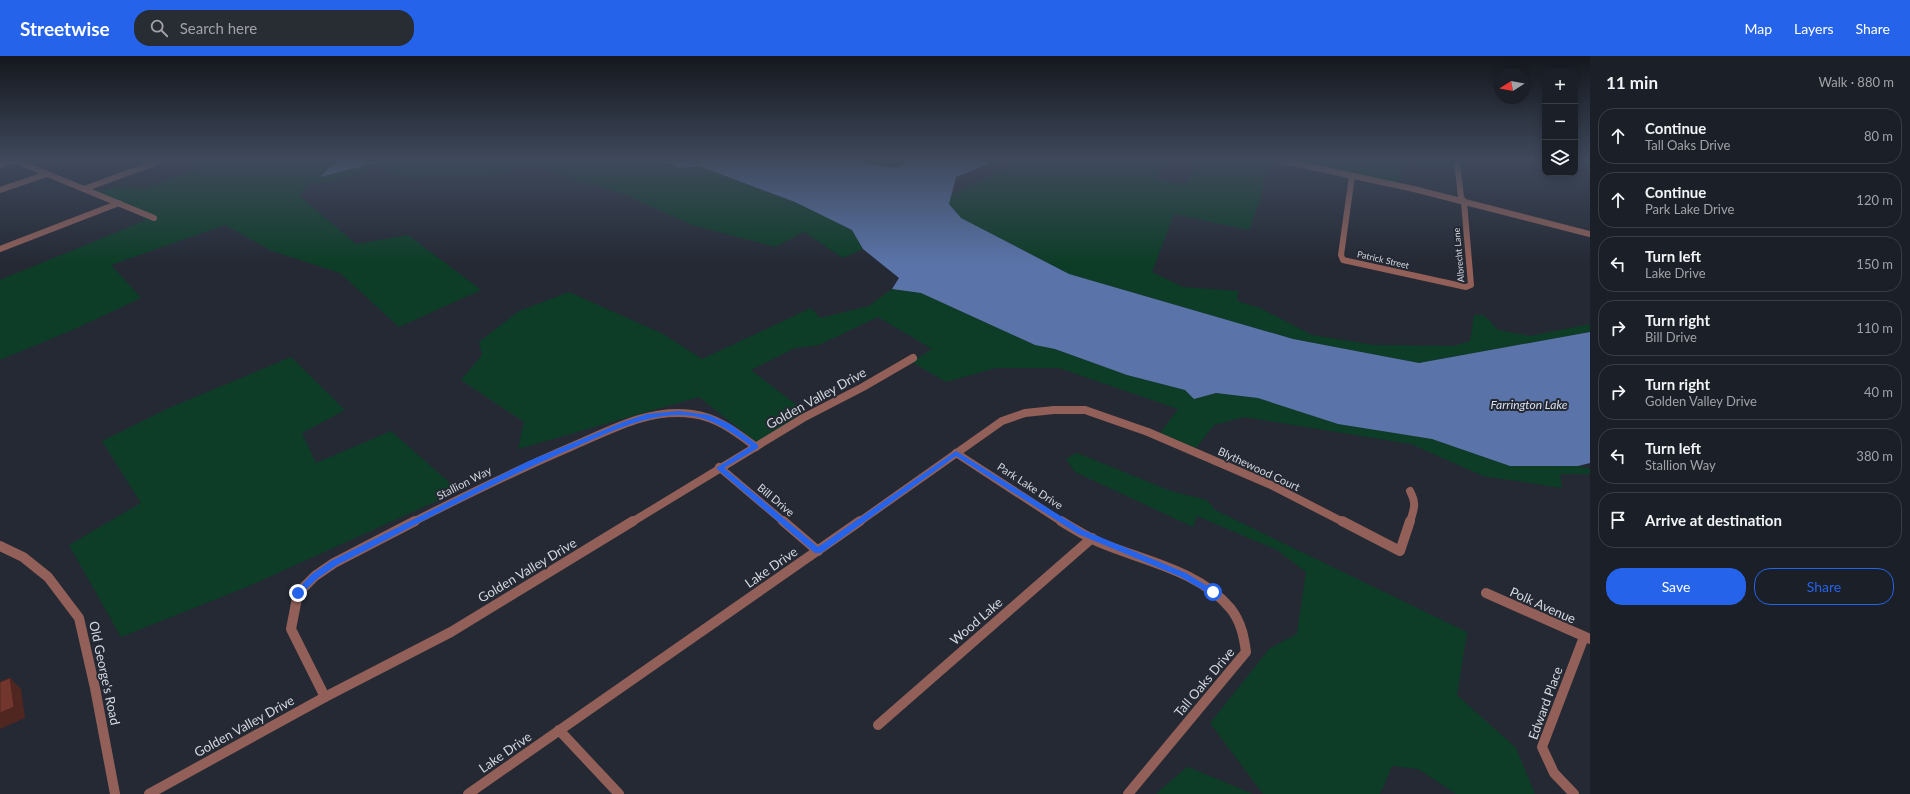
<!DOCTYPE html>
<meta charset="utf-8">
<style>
:root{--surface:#1b1f27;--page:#282c33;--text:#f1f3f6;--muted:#a0a2a7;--line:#393d44;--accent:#2563eb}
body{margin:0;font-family:Lato,sans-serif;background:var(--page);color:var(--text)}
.controls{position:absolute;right:12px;top:12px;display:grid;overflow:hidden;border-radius:8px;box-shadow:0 2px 10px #0003}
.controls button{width:36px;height:36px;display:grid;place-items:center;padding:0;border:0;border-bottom:1px solid var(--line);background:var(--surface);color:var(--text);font:20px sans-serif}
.compass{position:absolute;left:1494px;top:12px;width:36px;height:36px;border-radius:50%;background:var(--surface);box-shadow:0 2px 10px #0003;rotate:259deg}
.stop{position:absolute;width:12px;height:12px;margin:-9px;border:3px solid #2563eb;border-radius:50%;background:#fff}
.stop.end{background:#2563eb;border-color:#fff;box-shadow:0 1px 4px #0008}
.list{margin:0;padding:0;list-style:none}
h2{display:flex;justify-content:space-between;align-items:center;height:52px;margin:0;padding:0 16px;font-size:17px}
h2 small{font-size:13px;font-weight:400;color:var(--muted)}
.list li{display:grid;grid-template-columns:26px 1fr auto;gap:12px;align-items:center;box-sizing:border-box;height:56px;margin:0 8px 8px;padding:0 8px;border:1px solid var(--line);border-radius:16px}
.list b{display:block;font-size:15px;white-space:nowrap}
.list p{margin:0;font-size:13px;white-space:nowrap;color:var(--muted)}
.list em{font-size:13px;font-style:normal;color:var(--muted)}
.actions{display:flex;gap:8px;padding:12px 16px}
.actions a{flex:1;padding:9px 0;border:1px solid var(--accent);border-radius:16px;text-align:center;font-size:14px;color:var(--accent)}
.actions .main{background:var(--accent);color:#fff}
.icon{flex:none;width:22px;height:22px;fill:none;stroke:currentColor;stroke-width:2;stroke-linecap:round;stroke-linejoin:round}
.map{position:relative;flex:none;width:1590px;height:738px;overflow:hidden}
header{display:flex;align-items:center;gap:24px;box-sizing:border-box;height:56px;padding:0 20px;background:var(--accent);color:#fff}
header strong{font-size:19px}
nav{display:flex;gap:22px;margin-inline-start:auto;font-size:14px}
.search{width:280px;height:36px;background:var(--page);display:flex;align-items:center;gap:10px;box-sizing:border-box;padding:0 14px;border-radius:16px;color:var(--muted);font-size:15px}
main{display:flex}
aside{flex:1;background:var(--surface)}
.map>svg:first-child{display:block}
</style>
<header>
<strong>Streetwise</strong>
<div class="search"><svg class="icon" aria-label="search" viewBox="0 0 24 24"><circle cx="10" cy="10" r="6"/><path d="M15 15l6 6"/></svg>Search here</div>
<nav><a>Map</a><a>Layers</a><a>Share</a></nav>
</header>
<main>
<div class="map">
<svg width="1590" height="738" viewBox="0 0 1590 738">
<rect width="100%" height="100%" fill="#242934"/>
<g fill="#0d3d27">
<polygon points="217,105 339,105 333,108 321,121 383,105 660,105 681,112 699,110 795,146 852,174 863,193 843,202 804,176 775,191 692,169 628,140 539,111 525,110 491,120 404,121 380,111 332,125 309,127 300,140 356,188 408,179 481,234 399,271 340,217 272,195 225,169 111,209 141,242 77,272 0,304 0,224 146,164 130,150 90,137 117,131 146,132"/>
<polygon points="854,105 905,105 897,112"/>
<polygon points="1024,105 1164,105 1155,123 1186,129 1198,105 1269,105 1261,141 1249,174 1174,158 1152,216 1183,231 1238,235 1237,245 1260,252 1312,279 1375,289 1454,290 1470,285 1474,259 1484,259 1498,274 1530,280 1590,268 1590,276 1419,307 1293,283 1069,218 961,162 948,148 952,138"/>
<polygon points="1286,105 1402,105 1399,129"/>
<polygon points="1416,105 1461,105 1463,114"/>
<polygon points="892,233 921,237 1035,289 1055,293 1127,319 1185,334 1194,343 1216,337 1258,342 1338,368 1432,383 1510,410 1578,410 1590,413 1590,418 1560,418 1562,432 1483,420 1411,388 1244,361 1214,369 1196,392 1160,377 1178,353 1059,312 996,312 946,326 912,306 932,293 878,261 819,289 795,292 751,314 807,357 756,386 699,341 518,393 524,366 461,324 482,299 479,286 519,255 569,236 663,278 702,303 811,252 820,262 869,250"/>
<polygon points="291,301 345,354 302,377 316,407 391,375 459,435 249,530 121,581 69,489 141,447 102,385 169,352"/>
<polygon points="1077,397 1171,435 1207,444 1215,454 1467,576 1457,639 1516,692 1535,738 1456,738 1418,713 1392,710 1380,738 1263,738 1210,667 1270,592 1297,578 1306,516 1277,494 1197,460 1193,471 1075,416 1066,403"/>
<polygon points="1188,710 1188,711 1253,738 1156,738"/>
</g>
<g fill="#5a74a9">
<polygon points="339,105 383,105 320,121 333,108"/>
<polygon points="660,105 854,105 897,112 905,105 995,105 956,121 949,148 961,162 1069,218 1293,283 1419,307 1590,276 1590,407 1578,410 1510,410 1432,383 1338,368 1258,342 1216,337 1194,343 1185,334 1127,319 1055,293 1035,289 921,237 892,233 899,222 863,193 852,174 795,146 699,110 681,112"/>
</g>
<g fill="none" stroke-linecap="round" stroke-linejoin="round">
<g stroke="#926058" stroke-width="6">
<polyline points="16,105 154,162"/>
<polyline points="1352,120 1341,199 1343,204 1466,231 1471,229 1464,146 1461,141 1457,105"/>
<polyline points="84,133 160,105"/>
<polyline points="0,134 47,118"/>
<polyline points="0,193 119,147"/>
</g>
<g stroke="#926058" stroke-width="8">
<polyline points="956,397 1062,466"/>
<polyline points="719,411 784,466"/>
<path d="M413,466C466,439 519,413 573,390C611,374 649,352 692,358C717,361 736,376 756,391"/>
<polyline points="632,466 803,362 863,331 913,302"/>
<polyline points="859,466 1002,365 1025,357 1054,354 1085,354 1148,376 1271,429 1343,466"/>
<path d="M1410,466C1414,452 1417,449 1410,435"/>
</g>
<g stroke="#926058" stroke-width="10">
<polyline points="783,465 818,495"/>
<path d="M1061,465C1074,473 1087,481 1101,487C1144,505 1200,515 1231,553C1241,566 1244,581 1246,596L1128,738"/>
<polyline points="1342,465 1400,495 1410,465"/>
<polyline points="1486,537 1590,583"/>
<polyline points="325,641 291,573 298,537 315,520 334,507 415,465"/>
<polyline points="878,669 1092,482"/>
<polyline points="559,674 619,738"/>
<polyline points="149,738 325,641 451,576 633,465"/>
<polyline points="468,738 860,465"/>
<polyline points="1574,738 1554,717 1542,691 1584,581"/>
</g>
<g stroke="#926058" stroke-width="6">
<polyline points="1283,105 1414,133 1590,178"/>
<polyline points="0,109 12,105"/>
</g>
<polyline stroke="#926058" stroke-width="10" points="0,490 23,501 48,521 79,562 95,632 115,738"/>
</g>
<polygon fill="#502621" points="10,622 21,633 25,662 0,673 0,657"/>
<polygon fill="#73362f" stroke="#502621" points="10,622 14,651 0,657 0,626"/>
<linearGradient id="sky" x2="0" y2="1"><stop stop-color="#14171d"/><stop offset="0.5" stop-color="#3f495c"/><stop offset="1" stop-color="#3f495c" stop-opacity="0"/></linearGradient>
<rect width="1590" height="208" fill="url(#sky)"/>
<path fill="#2563eb" d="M679,355L709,359L730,368L758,389V392L724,412L818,491L956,395L1083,474L1186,517L1217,536L1213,539L1210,538L1181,521L1078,478L956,400L821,497H815L716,412L751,390C729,374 707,358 678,359C642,360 610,376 578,390C495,425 416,469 337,509L318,522L300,539L298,540L294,537L312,518L331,505L529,405L623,366L647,358Z"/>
<g text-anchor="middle" stroke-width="4" stroke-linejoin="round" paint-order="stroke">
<g font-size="9" fill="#d4d8df" stroke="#242934">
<text transform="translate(1459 199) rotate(-95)" y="3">Albrecht Lane</text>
<text transform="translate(1383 204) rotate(13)" y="3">Patrick Street</text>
</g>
<g font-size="11" fill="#d4d8df" stroke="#242934">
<text transform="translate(1259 413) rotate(25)" y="4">Blythewood Court</text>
<text transform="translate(464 427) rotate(-27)" y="4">Stallion Way</text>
<text transform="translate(1030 430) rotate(33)" y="4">Park Lake Drive</text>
<text transform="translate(776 444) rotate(40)" y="4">Bill Drive</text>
</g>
<g font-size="12" font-style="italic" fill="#d8e0f0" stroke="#242934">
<text x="1529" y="353">Farrington Lake</text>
</g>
<g font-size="13" fill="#d4d8df" stroke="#242934">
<text transform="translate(816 342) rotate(-29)" y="5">Golden Valley Drive</text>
<text transform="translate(771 511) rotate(-35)" y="5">Lake Drive</text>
<text transform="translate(527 514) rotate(-31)" y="5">Golden Valley Drive</text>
<text transform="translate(1543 549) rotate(24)" y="5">Polk Avenue</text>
<text transform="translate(976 565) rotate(-41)" y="5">Wood Lake</text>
<text transform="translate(105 617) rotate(78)" y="5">Old George's Road</text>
<text transform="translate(1204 626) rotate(-50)" y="5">Tall Oaks Drive</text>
<text transform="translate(1545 647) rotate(-70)" y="5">Edward Place</text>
<text transform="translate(244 670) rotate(-29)" y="5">Golden Valley Drive</text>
<text transform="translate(505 696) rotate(-35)" y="5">Lake Drive</text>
</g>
</g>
</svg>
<div class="controls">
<button>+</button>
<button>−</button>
<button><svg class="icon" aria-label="layers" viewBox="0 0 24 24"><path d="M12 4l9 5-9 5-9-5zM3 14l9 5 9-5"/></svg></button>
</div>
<svg class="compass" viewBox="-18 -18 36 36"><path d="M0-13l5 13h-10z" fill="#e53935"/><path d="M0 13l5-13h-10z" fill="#a0a2a7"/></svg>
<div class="stop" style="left:1213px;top:536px"></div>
<div class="stop end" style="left:298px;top:537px"></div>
</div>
<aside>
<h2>11 min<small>Walk · 880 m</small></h2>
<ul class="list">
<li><svg class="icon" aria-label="ahead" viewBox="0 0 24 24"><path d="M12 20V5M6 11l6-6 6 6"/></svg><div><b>Continue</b><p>Tall Oaks Drive</p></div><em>80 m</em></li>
<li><svg class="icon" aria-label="ahead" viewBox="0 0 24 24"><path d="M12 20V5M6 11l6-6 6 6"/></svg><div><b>Continue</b><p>Park Lake Drive</p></div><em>120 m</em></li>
<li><svg class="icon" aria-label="left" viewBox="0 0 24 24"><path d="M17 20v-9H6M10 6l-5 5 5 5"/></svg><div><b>Turn left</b><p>Lake Drive</p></div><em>150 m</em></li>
<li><svg class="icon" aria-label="right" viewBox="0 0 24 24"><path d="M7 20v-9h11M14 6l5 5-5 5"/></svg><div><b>Turn right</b><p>Bill Drive</p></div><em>110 m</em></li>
<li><svg class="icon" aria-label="right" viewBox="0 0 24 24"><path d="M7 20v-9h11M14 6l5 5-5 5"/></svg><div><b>Turn right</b><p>Golden Valley Drive</p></div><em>40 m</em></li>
<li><svg class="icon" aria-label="left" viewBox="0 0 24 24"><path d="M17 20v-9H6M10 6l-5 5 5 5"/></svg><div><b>Turn left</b><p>Stallion Way</p></div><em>380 m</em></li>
<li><svg class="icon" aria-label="arrive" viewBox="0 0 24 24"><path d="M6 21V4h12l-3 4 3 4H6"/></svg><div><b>Arrive at destination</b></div></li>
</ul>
<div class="actions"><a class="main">Save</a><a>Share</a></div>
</aside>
</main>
